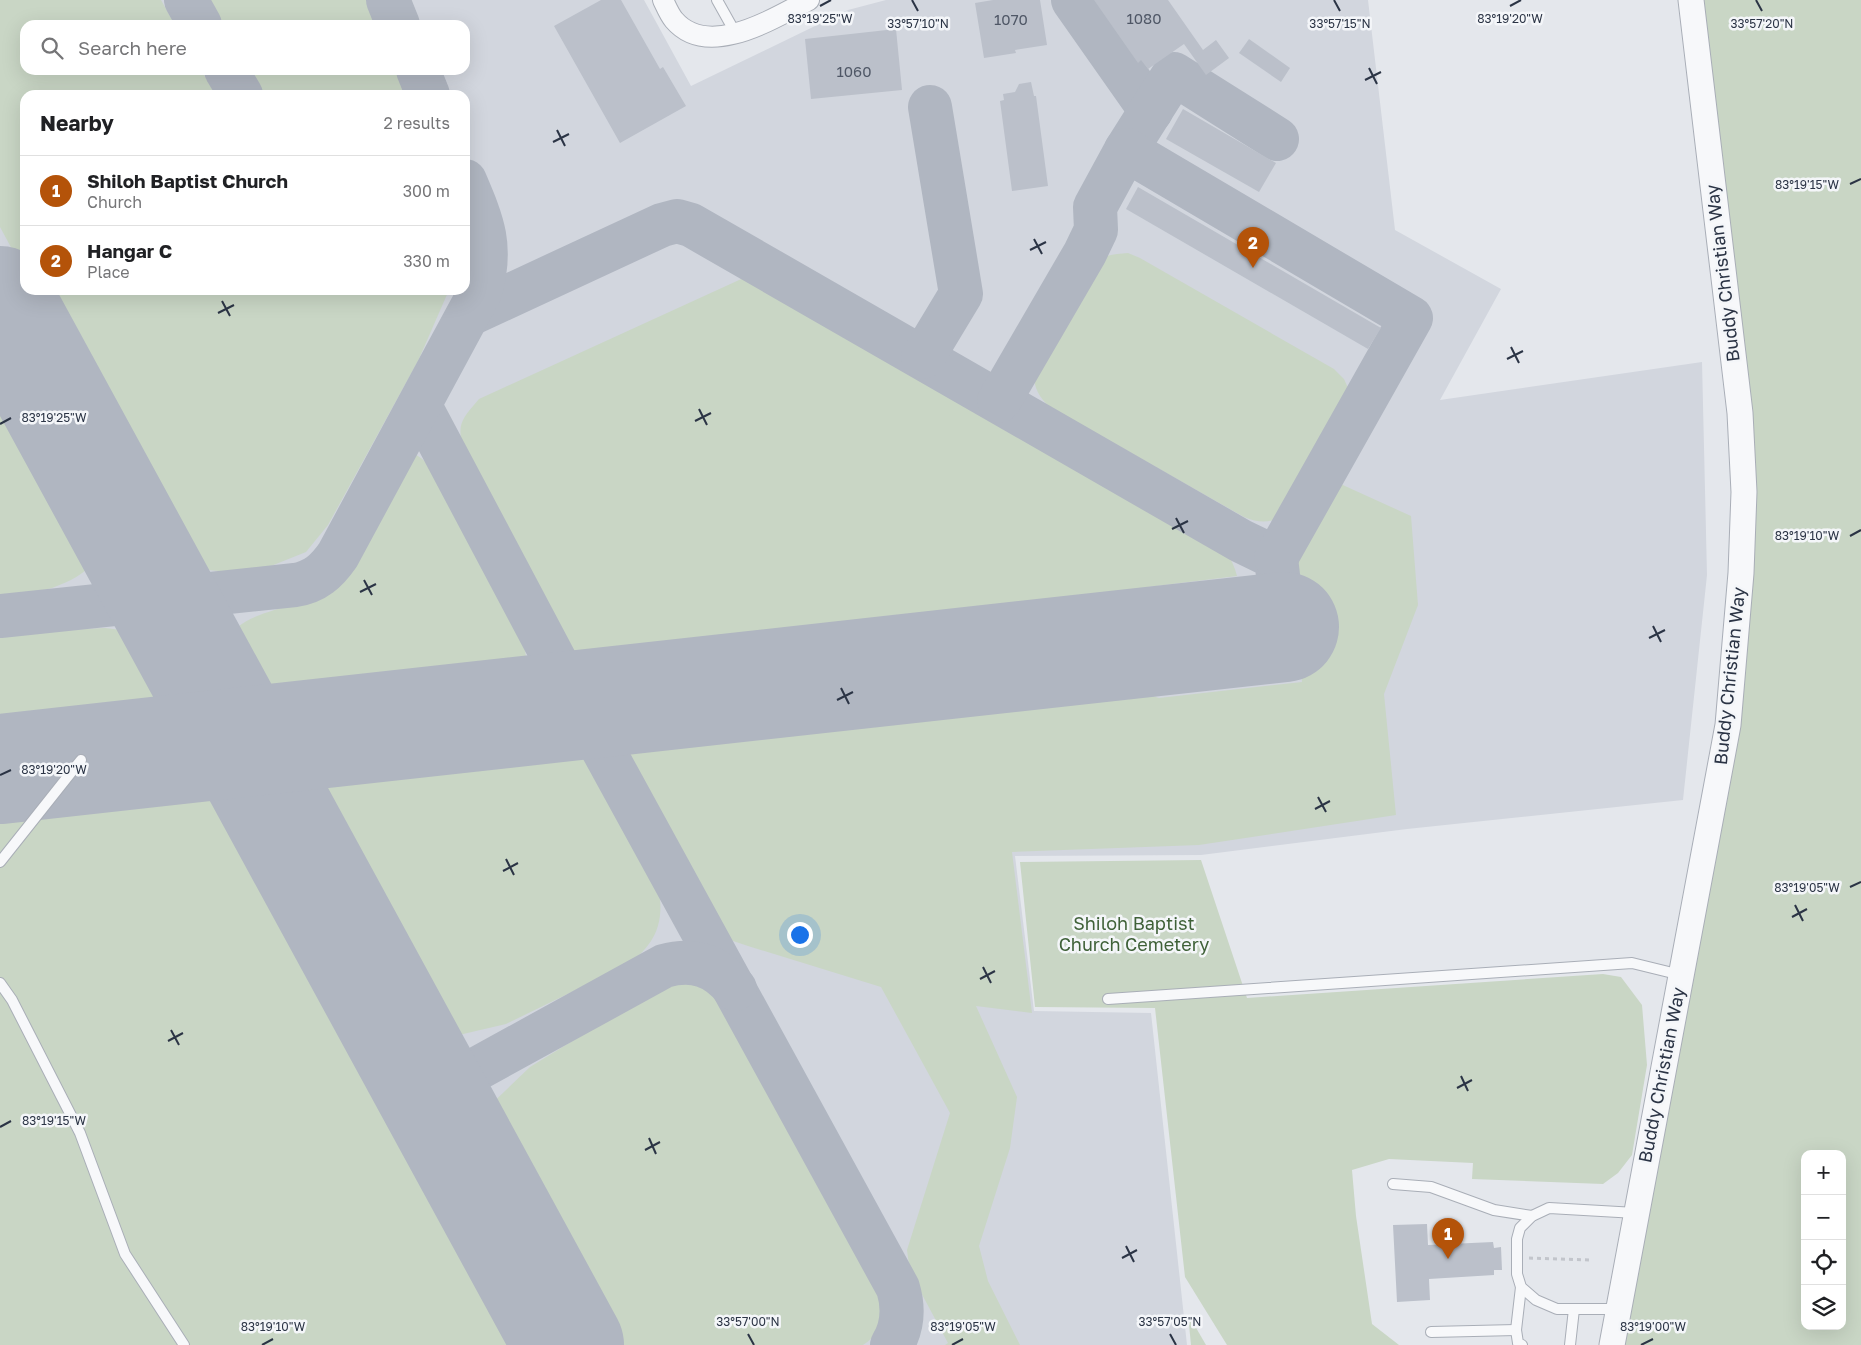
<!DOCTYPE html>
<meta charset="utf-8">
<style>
:root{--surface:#fff;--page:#f6f6f6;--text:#202124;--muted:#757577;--line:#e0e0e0;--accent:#b45309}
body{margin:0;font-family:"Golos Text",sans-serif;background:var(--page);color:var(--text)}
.controls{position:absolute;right:15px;bottom:15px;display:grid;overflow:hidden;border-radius:10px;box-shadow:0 5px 20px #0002}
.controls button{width:45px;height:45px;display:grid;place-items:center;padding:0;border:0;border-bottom:1px solid var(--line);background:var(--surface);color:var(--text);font:25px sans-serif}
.you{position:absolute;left:799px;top:934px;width:18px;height:18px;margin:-12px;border:4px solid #fff;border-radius:50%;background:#1a73e8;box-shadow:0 0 0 8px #1a73e833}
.badge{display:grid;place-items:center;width:32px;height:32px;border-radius:50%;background:var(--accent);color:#fff;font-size:16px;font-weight:700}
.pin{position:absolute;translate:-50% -41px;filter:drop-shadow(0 1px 2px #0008)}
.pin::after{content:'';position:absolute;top:26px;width:18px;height:15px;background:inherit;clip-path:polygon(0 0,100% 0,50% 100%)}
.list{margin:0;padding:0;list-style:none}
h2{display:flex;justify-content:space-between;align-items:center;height:65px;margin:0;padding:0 20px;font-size:21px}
h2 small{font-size:16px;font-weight:400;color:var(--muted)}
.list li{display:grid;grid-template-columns:32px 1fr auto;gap:15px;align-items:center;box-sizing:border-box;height:70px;padding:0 20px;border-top:1px solid var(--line)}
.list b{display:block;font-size:19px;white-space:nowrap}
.list p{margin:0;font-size:16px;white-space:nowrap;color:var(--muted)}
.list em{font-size:16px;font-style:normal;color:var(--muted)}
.icon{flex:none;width:28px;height:28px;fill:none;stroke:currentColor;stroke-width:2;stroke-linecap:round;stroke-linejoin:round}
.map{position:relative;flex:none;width:1861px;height:1345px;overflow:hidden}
.search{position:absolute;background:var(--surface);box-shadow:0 5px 20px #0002;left:20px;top:20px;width:450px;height:55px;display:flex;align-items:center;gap:12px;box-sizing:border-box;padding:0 18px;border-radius:15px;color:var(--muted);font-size:19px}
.panel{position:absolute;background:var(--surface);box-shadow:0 5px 20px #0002;left:20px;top:90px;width:450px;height:205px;border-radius:15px}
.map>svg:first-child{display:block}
</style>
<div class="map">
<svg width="1861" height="1345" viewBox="0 0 1861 1345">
<rect width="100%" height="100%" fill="#e4e7ec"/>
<path fill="#d2d6de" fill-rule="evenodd" d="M0,0H644L691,86L848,10L886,0H1368L1395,230L1501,289L1440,400L1702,362L1707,575L1683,800L1407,829L1201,855L1015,856L1034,1011L1151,1013L1187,1345H0ZM25,25H465V70H25ZM25,95H465V290H25Z"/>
<g fill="#c9d6c5" fill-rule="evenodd">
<polygon points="0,0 161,0 175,25 25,25 25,70 201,70 216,95 25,95 25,273 0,227"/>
<polygon points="205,0 368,0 378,25 220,25"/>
<path d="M1698,0H1861V1345H1621L1750,582ZM1805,1154H1842V1326H1805Z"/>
<polygon points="246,70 397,70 408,95 261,95"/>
<path d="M1128,253L1140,258L1334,369L1344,379L1348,388L1350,408L1292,511C1275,522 1263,525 1244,517L1050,407C1038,397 1033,386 1034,370C1035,358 1089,267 1099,260C1108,254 1117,254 1128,253Z"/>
<path d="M750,275L981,408L984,406L1207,530C1221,541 1233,559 1237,576L1148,587L1115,610L594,667H585L579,664L466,456C456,426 459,422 479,399Z"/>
<polygon points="35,290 449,290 418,361 328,525 306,552 261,570 229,572 187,568"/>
<path d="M0,382L97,559C73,588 35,593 0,599Z"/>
<path d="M413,454C425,457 431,470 436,479L524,641L526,658L520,674L259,699L229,642C235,610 305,607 328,593C336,588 342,581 348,574L408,458Z"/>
<polygon points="1334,481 1411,516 1418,605 1384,694 1396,815 1199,845 1012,852 1032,1013 976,1006 1017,1097 1010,1148 979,1246 988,1281 1020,1345 945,1345 948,1343 910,1272 907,1250 950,1113 881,987 748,946 733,941 727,936 627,755 627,736 1112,684 1159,698 1302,682 1290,562 1291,555"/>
<polygon points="105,628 137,632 176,708 0,728 0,633"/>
<path d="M577,740L659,892C665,926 652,949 623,967L506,1024L446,1038L298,771Z"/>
<polygon points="218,780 526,1345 0,1345 0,804"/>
<polygon points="1201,860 1247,998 1603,974 1621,977 1642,1005 1647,1065 1632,1155 1618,1173 1603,1184 1472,1179 1473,1163 1389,1159 1352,1170 1356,1216 1372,1324 1399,1345 1227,1345 1185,1277 1155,1008 1035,1007 1020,862"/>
<path d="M685,979L705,984L718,996L881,1295C889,1317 881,1333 863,1345H612L484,1111L530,1067L644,997L673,981Z"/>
<polygon points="1188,1314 1206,1345 1191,1345"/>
</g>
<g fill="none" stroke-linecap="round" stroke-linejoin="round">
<g stroke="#b0b6c1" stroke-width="44">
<polyline points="186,0 200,25"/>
<polyline points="388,0 398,25"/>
<polyline points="1073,0 1151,111"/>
<polyline points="226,70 241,95"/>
<polyline points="418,70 428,95"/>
<polyline points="1126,150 1174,74 1277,139"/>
<polyline points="470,314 662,225 677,221 691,225 1241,541 1276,558 1284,627"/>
<polyline points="923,357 961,294 930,107"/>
<polyline points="999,401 1085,253 1096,230 1095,207 1126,150 1411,318 1276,558"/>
<path d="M420,406L578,704L898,1288C904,1308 903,1327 892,1345"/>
<path d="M0,616L295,585C315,582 327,571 338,555L480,292C493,247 483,223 465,181"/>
<path d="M433,1093L664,966C693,958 716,965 735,989"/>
</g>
<g stroke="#b0b6c1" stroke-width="110">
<polyline points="0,301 569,1345"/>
<polyline points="0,769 1284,627"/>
</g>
</g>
<g fill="#bbc0ca">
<polygon points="601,0 621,0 660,69 663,67 686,106 620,143 554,26"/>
<polygon points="993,0 1040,0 1047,45 1015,50 1016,53 984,58 975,3"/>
<polygon points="1094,0 1168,0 1203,50 1216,40 1229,58 1206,75 1184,44 1148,69 1141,60 1138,63"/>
<polygon points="896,29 902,90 811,99 805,39"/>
<polygon points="1249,39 1290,68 1281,82 1239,53"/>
<polygon points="1031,82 1034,96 1036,96 1048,186 1012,191 1000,101 1004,100 1003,94 1015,92 1019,84"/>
<polygon points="1183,109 1276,163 1259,192 1166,139"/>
<polygon points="1138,187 1381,328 1368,349 1126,209"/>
<polygon points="1427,1224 1428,1245 1493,1242 1494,1248 1501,1247 1502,1270 1494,1270 1494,1275 1429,1279 1430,1300 1397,1302 1393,1225"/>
</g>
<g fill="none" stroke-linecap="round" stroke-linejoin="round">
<g stroke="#a9aeb7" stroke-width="12">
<g id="service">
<polyline points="717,0 736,34"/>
<polyline points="0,862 81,760"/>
<polyline points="0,983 12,1000 80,1133 125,1254 184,1345"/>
<polyline points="1108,999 1632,963 1681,975"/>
<polyline points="1393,1184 1431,1187 1494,1210 1532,1216"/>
<polyline points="1521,1287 1516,1330 1518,1343 1522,1345"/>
<polyline points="1618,1309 1557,1309 1536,1300 1521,1287 1517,1274 1517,1239 1520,1228 1532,1216 1549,1208 1636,1213"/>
<polyline points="1431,1332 1516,1330"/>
<polyline points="1570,1345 1574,1309"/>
</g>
</g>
<g stroke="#a9aeb7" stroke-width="22">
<path id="minor" d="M663,0C666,6 669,14 674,20C708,60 774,18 809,0"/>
</g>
<g stroke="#a9aeb7" stroke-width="27">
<polyline id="tertiary" points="1612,1345 1728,725 1741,573 1744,492 1740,413 1691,0"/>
</g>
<polyline stroke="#c2c5cb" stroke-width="3" stroke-dasharray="4 4" stroke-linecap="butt" points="1529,1258 1589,1260"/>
<use href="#service" stroke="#f7f8fa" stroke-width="10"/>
<use href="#minor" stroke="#f7f8fa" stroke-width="20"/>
<use href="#tertiary" stroke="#f7f8fa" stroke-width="25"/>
</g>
<path fill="none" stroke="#2b3445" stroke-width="2" d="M912,0L918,11M1334,0L1340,11M1756,0L1762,11M820,6L831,0M1510,6L1521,0M1369,68L1377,84M1365,80L1381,72M557,130L565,146M553,142L569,134M1850,184L1861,179M1034,239L1042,254M1030,250L1046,242M222,301L230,316M218,313L234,305M1511,347L1519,363M1507,359L1523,351M699,409L707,425M695,421L711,413M0,424L11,418M1176,518L1184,533M1172,529L1188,521M1850,536L1861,530M364,580L372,595M360,592L376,584M1653,626L1661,642M1649,638L1665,630M841,688L849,704M837,700L853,692M0,775L11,770M1318,797L1326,812M1315,809L1330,801M506,859L514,875M503,871L518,863M1850,887L1861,882M1795,905L1803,921M1792,917L1807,909M983,967L991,983M980,979L995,971M171,1030L179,1045M168,1041L183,1033M1461,1076L1468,1091M1457,1088L1472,1080M0,1127L11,1121M649,1138L656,1154M645,1150L660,1142M1126,1246L1134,1262M1122,1258L1137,1250M748,1334L754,1345M1170,1334L1176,1345M262,1345L273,1339M952,1345L963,1339M1641,1345L1653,1339"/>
<g text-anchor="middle" stroke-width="5" stroke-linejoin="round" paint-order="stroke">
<g font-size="15" fill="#4f5766">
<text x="1144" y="24">1080</text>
<text x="1011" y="25">1070</text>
<text x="854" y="77">1060</text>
</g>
<g font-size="18" fill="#2b3445" stroke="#f4f6f9">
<text transform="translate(1723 273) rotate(-97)" y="6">Buddy Christian Way</text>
<text transform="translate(1730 676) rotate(-84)" y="6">Buddy Christian Way</text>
<text transform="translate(1662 1075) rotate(-79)" y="6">Buddy Christian Way</text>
</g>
<g font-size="18" fill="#3f6138" stroke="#f4f6f9">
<text x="1134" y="930">Shiloh Baptist<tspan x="1134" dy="21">Church Cemetery</tspan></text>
</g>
</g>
<g font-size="12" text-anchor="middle" fill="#2b3445" stroke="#f4f6f9" stroke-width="5" stroke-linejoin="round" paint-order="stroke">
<text x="820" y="23">83°19'25"W</text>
<text x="1510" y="23">83°19'20"W</text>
<text x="918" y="28">33°57'10"N</text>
<text x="1340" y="28">33°57'15"N</text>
<text x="1762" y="28">33°57'20"N</text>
<text x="1807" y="189">83°19'15"W</text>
<text x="54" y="422">83°19'25"W</text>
<text x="1807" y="540">83°19'10"W</text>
<text x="54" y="774">83°19'20"W</text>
<text x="1807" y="892">83°19'05"W</text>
<text x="54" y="1125">83°19'15"W</text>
<text x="748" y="1326">33°57'00"N</text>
<text x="1170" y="1326">33°57'05"N</text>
<text x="273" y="1331">83°19'10"W</text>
<text x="963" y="1331">83°19'05"W</text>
<text x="1653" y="1331">83°19'00"W</text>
</g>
</svg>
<div class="controls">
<button>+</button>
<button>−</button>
<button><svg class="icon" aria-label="locate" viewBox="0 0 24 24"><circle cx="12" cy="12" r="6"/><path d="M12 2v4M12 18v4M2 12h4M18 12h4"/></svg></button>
<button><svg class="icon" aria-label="layers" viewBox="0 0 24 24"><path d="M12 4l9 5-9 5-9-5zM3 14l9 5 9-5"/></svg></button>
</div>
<div class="you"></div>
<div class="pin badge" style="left:1448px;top:1259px">1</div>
<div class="pin badge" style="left:1253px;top:268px">2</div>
<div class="search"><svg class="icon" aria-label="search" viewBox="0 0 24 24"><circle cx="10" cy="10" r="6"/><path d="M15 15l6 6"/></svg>Search here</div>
<section class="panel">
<h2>Nearby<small>2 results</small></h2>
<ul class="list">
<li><span class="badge">1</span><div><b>Shiloh Baptist Church</b><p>Church</p></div><em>300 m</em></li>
<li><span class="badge">2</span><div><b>Hangar C</b><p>Place</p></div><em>330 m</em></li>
</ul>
</section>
</div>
